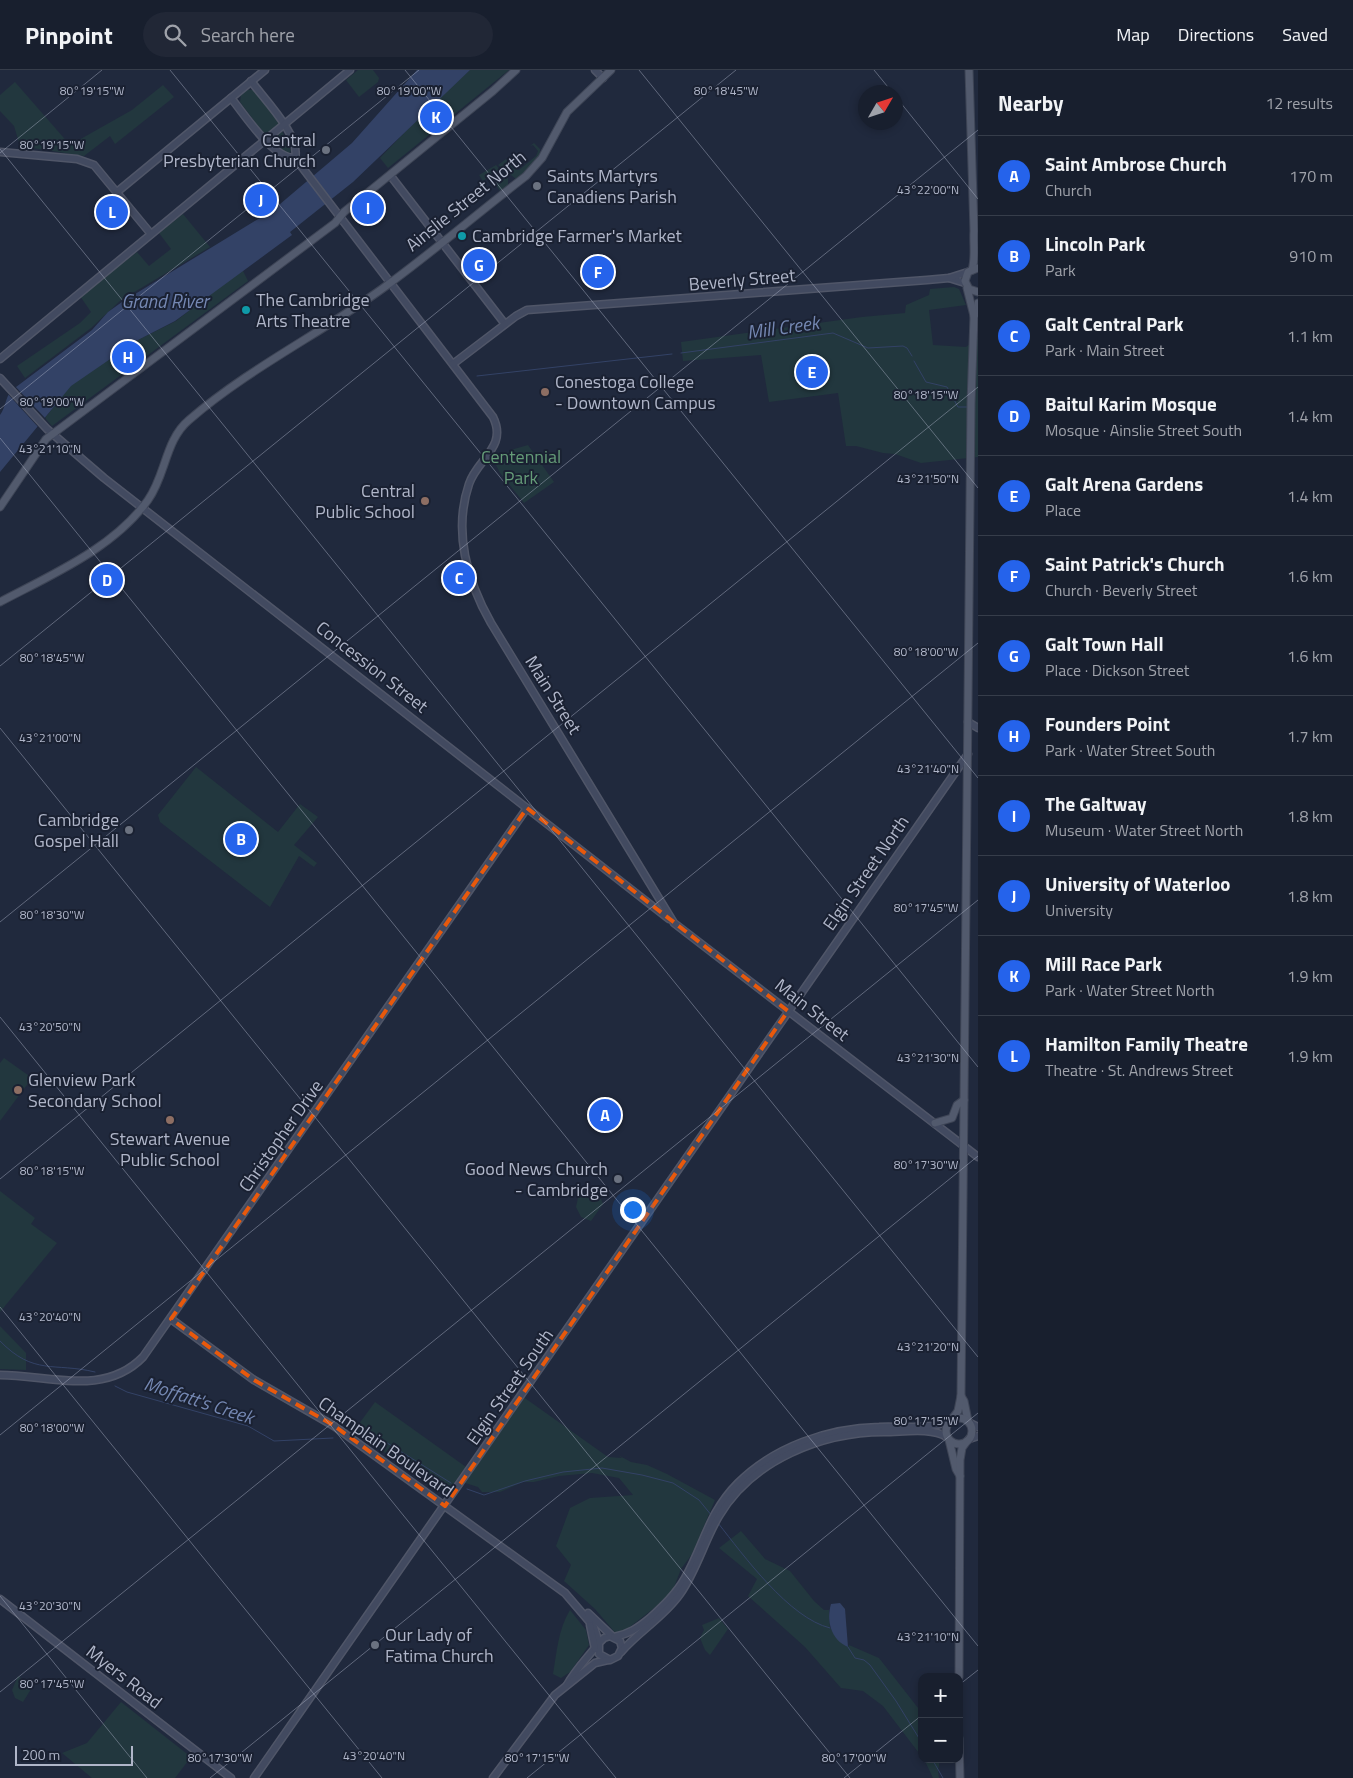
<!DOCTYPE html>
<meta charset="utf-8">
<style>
:root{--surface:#181f2e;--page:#212736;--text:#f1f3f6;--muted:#9fa2aa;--line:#363d4a;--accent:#2563eb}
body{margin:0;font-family:"Titillium Web",sans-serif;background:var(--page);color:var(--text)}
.controls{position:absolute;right:15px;bottom:15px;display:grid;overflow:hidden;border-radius:10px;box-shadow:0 2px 8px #0003}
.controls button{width:45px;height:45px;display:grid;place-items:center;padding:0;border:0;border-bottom:1px solid var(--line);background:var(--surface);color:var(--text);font:25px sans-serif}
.compass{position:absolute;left:858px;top:15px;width:45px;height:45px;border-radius:50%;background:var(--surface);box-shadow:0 2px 8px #0003;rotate:51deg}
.scale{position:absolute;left:15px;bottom:12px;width:118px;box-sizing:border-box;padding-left:5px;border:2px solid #b0b6c9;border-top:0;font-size:14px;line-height:18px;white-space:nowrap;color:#b0b6c9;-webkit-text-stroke:4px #1a2132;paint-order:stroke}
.you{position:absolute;left:632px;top:1139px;width:18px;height:18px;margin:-12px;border:4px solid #fff;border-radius:50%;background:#1a73e8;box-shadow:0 0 0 8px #1a73e833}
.badge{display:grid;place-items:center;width:32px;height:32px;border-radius:50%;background:var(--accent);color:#fff;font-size:16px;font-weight:700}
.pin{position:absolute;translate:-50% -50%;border:2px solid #fff;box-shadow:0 1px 5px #0006}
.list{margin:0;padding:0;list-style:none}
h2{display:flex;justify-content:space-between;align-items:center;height:65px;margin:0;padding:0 20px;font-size:21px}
h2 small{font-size:16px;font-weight:400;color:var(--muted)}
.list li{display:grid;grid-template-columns:32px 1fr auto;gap:15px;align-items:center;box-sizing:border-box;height:80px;padding:0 20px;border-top:1px solid var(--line)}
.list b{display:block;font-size:19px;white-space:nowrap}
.list p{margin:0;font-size:16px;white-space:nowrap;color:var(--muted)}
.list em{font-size:16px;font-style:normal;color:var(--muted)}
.icon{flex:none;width:28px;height:28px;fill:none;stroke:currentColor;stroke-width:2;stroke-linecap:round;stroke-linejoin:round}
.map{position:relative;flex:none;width:978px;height:1708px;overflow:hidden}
header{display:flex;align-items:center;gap:30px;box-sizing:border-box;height:70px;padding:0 25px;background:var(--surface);border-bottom:1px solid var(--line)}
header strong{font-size:24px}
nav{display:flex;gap:28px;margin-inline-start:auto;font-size:18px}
.search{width:350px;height:45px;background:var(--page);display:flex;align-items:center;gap:12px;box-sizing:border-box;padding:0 18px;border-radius:28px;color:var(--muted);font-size:19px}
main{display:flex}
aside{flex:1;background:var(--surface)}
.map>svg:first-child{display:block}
</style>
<header>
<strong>Pinpoint</strong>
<div class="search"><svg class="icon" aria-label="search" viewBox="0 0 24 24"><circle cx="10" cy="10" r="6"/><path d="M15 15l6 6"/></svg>Search here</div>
<nav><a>Map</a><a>Directions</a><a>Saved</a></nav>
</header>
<main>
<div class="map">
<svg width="978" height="1708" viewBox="0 0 978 1708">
<rect width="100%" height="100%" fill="#20293d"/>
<g fill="#22373e">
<polygon points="358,0 373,0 379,8 378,12 359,27 346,10"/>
<polygon points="470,0 509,0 388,98 380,88 433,33"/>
<polygon points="15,12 70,75 132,40 163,15 174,27 115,74 110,66 84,86 20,76 14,56 0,41 0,25"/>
<polygon points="247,20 254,20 278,52 291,81 288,84 264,64 240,32 241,25"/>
<path d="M534,73L540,79C541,92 525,101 516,109L498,95L506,89L514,99L519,100L536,86L538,81L533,75L530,76Z"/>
<polygon points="496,95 508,108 508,115 500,121 490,106 483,111 479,105"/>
<polygon points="183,144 210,177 121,230 91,258 25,308 17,296 80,253 91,242 80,226 137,182 149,196 171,179 159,163"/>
<polygon points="242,199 248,211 52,356 45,348 70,316 136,271 176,251"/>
<polygon points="954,217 959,219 966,235 929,240 933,275 966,277 978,267 978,387 921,393 895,384 883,383 856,376 846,376 838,323 769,332 761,285 683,291 681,272 862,247 905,243 906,235 929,225 930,219"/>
<polygon points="528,375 554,412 524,433 500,403 493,389 514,379"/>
<polygon points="196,697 278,762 300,734 318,747 294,775 317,793 314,797 299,786 270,837 160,752 158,745"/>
<polygon points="4,988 32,1008 0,1051 0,993"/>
<polygon points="0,1121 35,1148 31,1154 57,1173 0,1242"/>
<polygon points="579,1123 601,1129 603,1134 591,1151 581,1147 576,1137"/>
<polygon points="0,1256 26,1283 26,1300 0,1299"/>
<polygon points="522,1326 608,1387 622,1388 618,1385 631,1392 647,1395 667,1404 715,1430 692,1484 681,1499 671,1525 618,1566 595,1539 564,1511 571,1495 556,1476 570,1438 590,1428 633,1425 619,1408 592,1403 559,1406 534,1412 523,1412 500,1422 482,1422 478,1417 462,1412"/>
<polygon points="375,1332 466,1397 447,1423 353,1362"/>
<polygon points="741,1461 765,1489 790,1501 814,1531 824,1540 829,1540 830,1558 848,1577 849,1575 879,1588 922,1643 922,1687 883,1636 863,1621 841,1618 805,1577 748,1526 757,1509 719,1478"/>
<path d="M570,1540L586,1560L589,1575L570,1602L561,1608L553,1604C557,1581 558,1560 570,1540Z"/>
<polygon points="719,1548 728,1559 710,1585 705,1580 700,1568 704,1560 702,1555"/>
<polygon points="18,1606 33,1616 23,1632 15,1628 12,1620"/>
<polygon points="121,1632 191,1687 175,1708 92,1708 62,1683 87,1673"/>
<polygon points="924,1689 940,1689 938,1701 939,1708 933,1708"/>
</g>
<g fill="#334266">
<path d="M417,0H470L353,112L290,162L292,165L175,251L138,270L71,316L0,402V345C6,337 5,327 12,320L92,260L108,242L122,232L273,140L352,73Z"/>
<path d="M840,1533L845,1539L848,1577C831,1570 826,1551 831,1534Z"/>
</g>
<polygon fill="#20293d" points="14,315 46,349 39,358 6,322"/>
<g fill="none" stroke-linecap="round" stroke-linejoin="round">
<g stroke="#334266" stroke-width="1">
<polyline points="681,283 833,263 868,278 903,276 907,278 912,286"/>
<polyline points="914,291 926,312 947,317 958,337 967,337"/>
<polyline points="477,306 672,284"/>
<path d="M0,1271C34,1306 54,1292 95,1302"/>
<polyline points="115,1316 127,1322 248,1356 274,1371 333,1368"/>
<polyline points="361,1365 376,1366 451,1413"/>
<polyline points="467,1419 484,1425 525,1411 563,1402 602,1398 642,1405 673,1413 699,1430 712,1446"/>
<path d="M718,1453C744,1486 789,1548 830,1558"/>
<polyline points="848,1577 855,1588 864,1590 870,1595 896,1631 922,1673"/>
<polyline points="932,1689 943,1708"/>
</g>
<g stroke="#505668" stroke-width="9">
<g id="secondary">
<polyline points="595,0 603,8"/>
<path d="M251,11C264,29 301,66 295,88"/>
<path d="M231,28C245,45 272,88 295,88"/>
<polyline points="0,82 77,89 94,95 151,164"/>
<path d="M295,88L493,347C508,377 477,389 469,414C453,461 467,511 491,553L674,853L978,1087"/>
<polyline points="390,105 505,254"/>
<polyline points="117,122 265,0"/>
<polyline points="949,208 965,213"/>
<polyline points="0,289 350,0"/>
<polyline points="453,294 516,246 527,240 927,210 949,208 968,202"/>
<polyline points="0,308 47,359 104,408 669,849"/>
<polyline points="968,652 978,658"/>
<path d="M171,1249L254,1310L334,1356L565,1523L594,1557L599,1573V1584L610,1590L618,1586L622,1578L620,1571L610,1566L604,1568L599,1573C588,1587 575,1600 567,1615"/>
<path d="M0,1305C49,1305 104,1327 143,1287L527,738"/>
<polyline points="970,1353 978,1357"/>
<polyline points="969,1369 978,1366"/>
<polyline points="0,1529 231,1708"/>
<polyline points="588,1543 612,1566"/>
<polyline points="590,1555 595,1579"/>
<path d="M614,1567C629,1564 638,1558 650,1548C663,1536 676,1524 685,1508C704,1475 708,1443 738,1413C774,1377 828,1358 879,1357C902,1356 927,1360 950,1351"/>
<path d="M621,1582C639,1561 664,1547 680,1524C697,1500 704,1471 719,1446C752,1390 822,1362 884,1362C904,1362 930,1357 947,1367"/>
<polyline points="254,1708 968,684"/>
<polyline points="493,1708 555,1625 595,1593 608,1590"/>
</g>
</g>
<g stroke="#3e4556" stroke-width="9">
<g id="primary">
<path d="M969,0L974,161C973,173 976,187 972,200"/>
<polyline points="978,198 968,202 965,211 969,219 978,222"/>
<polyline points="974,246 977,242 978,233"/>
<polyline points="0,437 46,369 335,153 344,142 493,21 516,0"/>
<path d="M0,532C51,505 114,478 148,430C166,405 165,370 189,350C249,298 322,263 386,216C434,181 479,142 526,106L542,88L567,42L611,0"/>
<polyline points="935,1053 952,1048 957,1035 964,1030"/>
<polyline points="961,1326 964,1331 968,1351"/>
<circle cx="959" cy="1361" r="13"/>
<polyline points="952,1349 958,1341 961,1326 971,333 974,246 967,218"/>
<polyline points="949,1370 956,1399 960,1406"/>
<polyline points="959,1607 960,1390 962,1378 967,1371"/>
<polyline points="959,1668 960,1708"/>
</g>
</g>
<use href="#secondary" stroke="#424a60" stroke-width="6"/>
<use href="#primary" stroke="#525a6d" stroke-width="7"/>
</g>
<path fill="none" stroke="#e8590c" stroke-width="4" stroke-dasharray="10 6" stroke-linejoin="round" d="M527,738L788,941L445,1436L333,1355L254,1310L171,1249Z"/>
<path fill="none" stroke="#b0b6c9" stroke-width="1" stroke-opacity="0.45" d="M170,0L978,997M405,0L978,708M639,0L978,418M874,0L892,22M896,27L978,129M0,79L978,1287M0,83L102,0M0,339L419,0M0,368L978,1576M0,596L736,0M0,658L850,1708M0,852L978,60M0,947L616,1708M0,1109L978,317M0,1237L382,1708M0,1365L978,573M0,1526L147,1708M959,1615L978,1600M0,1622L978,830M210,1708L978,1086M527,1708L978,1343M844,1708L922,1645"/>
<g fill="#6b7280" stroke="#1a2132" stroke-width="2">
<circle cx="326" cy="80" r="5"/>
<circle cx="537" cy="116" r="5"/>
<circle cx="129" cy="760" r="5"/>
<circle cx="618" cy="1109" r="5"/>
<circle cx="375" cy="1575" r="5"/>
</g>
<g fill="#0f9aa8" stroke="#1a2132" stroke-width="2">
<circle cx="462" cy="166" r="5"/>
<circle cx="246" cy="240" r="5"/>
</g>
<g fill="#8d6e63" stroke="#1a2132" stroke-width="2">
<circle cx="545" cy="322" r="5"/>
<circle cx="425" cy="431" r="5"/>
<circle cx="18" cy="1020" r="5"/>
<circle cx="170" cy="1050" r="5"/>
</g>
<g text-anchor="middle" stroke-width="4" stroke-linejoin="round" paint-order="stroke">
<g font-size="18" fill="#b0b6c9" stroke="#1a2132" text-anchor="start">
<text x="316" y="76" text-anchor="end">Central<tspan x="316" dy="21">Presbyterian Church</tspan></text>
<text x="547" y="112">Saints Martyrs<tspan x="547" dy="21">Canadiens Parish</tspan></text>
<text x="472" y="172">Cambridge Farmer's Market</text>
<text x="256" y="236">The Cambridge<tspan x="256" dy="21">Arts Theatre</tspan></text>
<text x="555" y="318">Conestoga College<tspan x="555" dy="21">- Downtown Campus</tspan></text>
<text x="415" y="427" text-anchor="end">Central<tspan x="415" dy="21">Public School</tspan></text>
<text x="119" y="756" text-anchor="end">Cambridge<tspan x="119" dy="21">Gospel Hall</tspan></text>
<text x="28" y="1016">Glenview Park<tspan x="28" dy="21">Secondary School</tspan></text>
<text x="170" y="1075" text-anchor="middle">Stewart Avenue<tspan x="170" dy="21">Public School</tspan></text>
<text x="608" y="1105" text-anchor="end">Good News Church<tspan x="608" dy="21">- Cambridge</tspan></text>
<text x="385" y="1571">Our Lady of<tspan x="385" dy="21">Fatima Church</tspan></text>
</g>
<g font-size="18" fill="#b0b6c9" stroke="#1a2132">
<text transform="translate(466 131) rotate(-39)" y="6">Ainslie Street North</text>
<text transform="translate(742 210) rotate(-5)" y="6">Beverly Street</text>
<text transform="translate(372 597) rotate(38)" y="6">Concession Street</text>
<text transform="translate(553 625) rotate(58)" y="6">Main Street</text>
<text transform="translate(866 803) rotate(-55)" y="6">Elgin Street North</text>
<text transform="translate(812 940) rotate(38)" y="6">Main Street</text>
<text transform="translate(281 1066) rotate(-55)" y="6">Christopher Drive</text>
<text transform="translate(510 1317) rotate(-55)" y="6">Elgin Street South</text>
<text transform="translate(386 1377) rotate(35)" y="6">Champlain Boulevard</text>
<text transform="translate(124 1607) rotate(38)" y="6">Myers Road</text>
</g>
<g font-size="18" fill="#659c78" stroke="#1a2132">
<text x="521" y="393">Centennial<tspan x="521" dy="21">Park</tspan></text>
</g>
<g font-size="19" font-style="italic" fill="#7588b3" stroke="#1a2132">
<text x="165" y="238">Grand River</text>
<text transform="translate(783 257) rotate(-8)" y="7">Mill Creek</text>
<text transform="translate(199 1330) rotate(18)" y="7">Moffatt's Creek</text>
</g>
</g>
<g font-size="12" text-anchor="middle" fill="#b0b6c9" stroke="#1a2132" stroke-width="4" stroke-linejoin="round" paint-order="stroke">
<text x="92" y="25">80°19'15"W</text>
<text x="409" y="25">80°19'00"W</text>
<text x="726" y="25">80°18'45"W</text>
<text x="52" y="79">80°19'15"W</text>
<text x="928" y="124">43°22'00"N</text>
<text x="926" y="329">80°18'15"W</text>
<text x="52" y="336">80°19'00"W</text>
<text x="50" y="383">43°21'10"N</text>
<text x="928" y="413">43°21'50"N</text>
<text x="926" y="586">80°18'00"W</text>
<text x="52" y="592">80°18'45"W</text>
<text x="50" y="672">43°21'00"N</text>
<text x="928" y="703">43°21'40"N</text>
<text x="926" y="842">80°17'45"W</text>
<text x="52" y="849">80°18'30"W</text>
<text x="50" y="961">43°20'50"N</text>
<text x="928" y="992">43°21'30"N</text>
<text x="926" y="1099">80°17'30"W</text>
<text x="52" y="1105">80°18'15"W</text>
<text x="50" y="1251">43°20'40"N</text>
<text x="928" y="1281">43°21'20"N</text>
<text x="926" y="1355">80°17'15"W</text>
<text x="52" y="1362">80°18'00"W</text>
<text x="50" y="1540">43°20'30"N</text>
<text x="928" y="1571">43°21'10"N</text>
<text x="52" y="1618">80°17'45"W</text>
<text x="374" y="1690">43°20'40"N</text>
<text x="220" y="1692">80°17'30"W</text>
<text x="537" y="1692">80°17'15"W</text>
<text x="854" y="1692">80°17'00"W</text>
</g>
</svg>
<div class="controls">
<button>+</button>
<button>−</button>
</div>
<svg class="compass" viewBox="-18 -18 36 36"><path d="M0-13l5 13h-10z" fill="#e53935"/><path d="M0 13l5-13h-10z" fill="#9fa2aa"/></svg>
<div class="scale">200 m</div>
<div class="you"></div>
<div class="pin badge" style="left:605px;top:1045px">A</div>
<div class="pin badge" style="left:241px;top:769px">B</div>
<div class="pin badge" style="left:459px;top:508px">C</div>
<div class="pin badge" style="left:107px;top:510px">D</div>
<div class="pin badge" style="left:812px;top:302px">E</div>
<div class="pin badge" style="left:598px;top:202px">F</div>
<div class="pin badge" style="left:479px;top:195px">G</div>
<div class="pin badge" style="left:128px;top:287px">H</div>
<div class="pin badge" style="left:368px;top:138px">I</div>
<div class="pin badge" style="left:261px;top:130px">J</div>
<div class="pin badge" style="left:436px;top:47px">K</div>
<div class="pin badge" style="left:112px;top:142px">L</div>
</div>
<aside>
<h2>Nearby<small>12 results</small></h2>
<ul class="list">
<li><span class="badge">A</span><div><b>Saint Ambrose Church</b><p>Church</p></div><em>170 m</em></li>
<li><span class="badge">B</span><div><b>Lincoln Park</b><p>Park</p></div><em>910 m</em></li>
<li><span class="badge">C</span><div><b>Galt Central Park</b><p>Park · Main Street</p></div><em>1.1 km</em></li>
<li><span class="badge">D</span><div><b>Baitul Karim Mosque</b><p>Mosque · Ainslie Street South</p></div><em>1.4 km</em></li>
<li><span class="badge">E</span><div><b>Galt Arena Gardens</b><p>Place</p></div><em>1.4 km</em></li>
<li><span class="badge">F</span><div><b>Saint Patrick's Church</b><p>Church · Beverly Street</p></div><em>1.6 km</em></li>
<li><span class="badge">G</span><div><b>Galt Town Hall</b><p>Place · Dickson Street</p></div><em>1.6 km</em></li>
<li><span class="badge">H</span><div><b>Founders Point</b><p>Park · Water Street South</p></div><em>1.7 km</em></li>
<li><span class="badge">I</span><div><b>The Galtway</b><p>Museum · Water Street North</p></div><em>1.8 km</em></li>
<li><span class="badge">J</span><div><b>University of Waterloo</b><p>University</p></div><em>1.8 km</em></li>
<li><span class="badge">K</span><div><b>Mill Race Park</b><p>Park · Water Street North</p></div><em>1.9 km</em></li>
<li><span class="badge">L</span><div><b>Hamilton Family Theatre</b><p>Theatre · St. Andrews Street</p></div><em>1.9 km</em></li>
</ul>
</aside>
</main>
